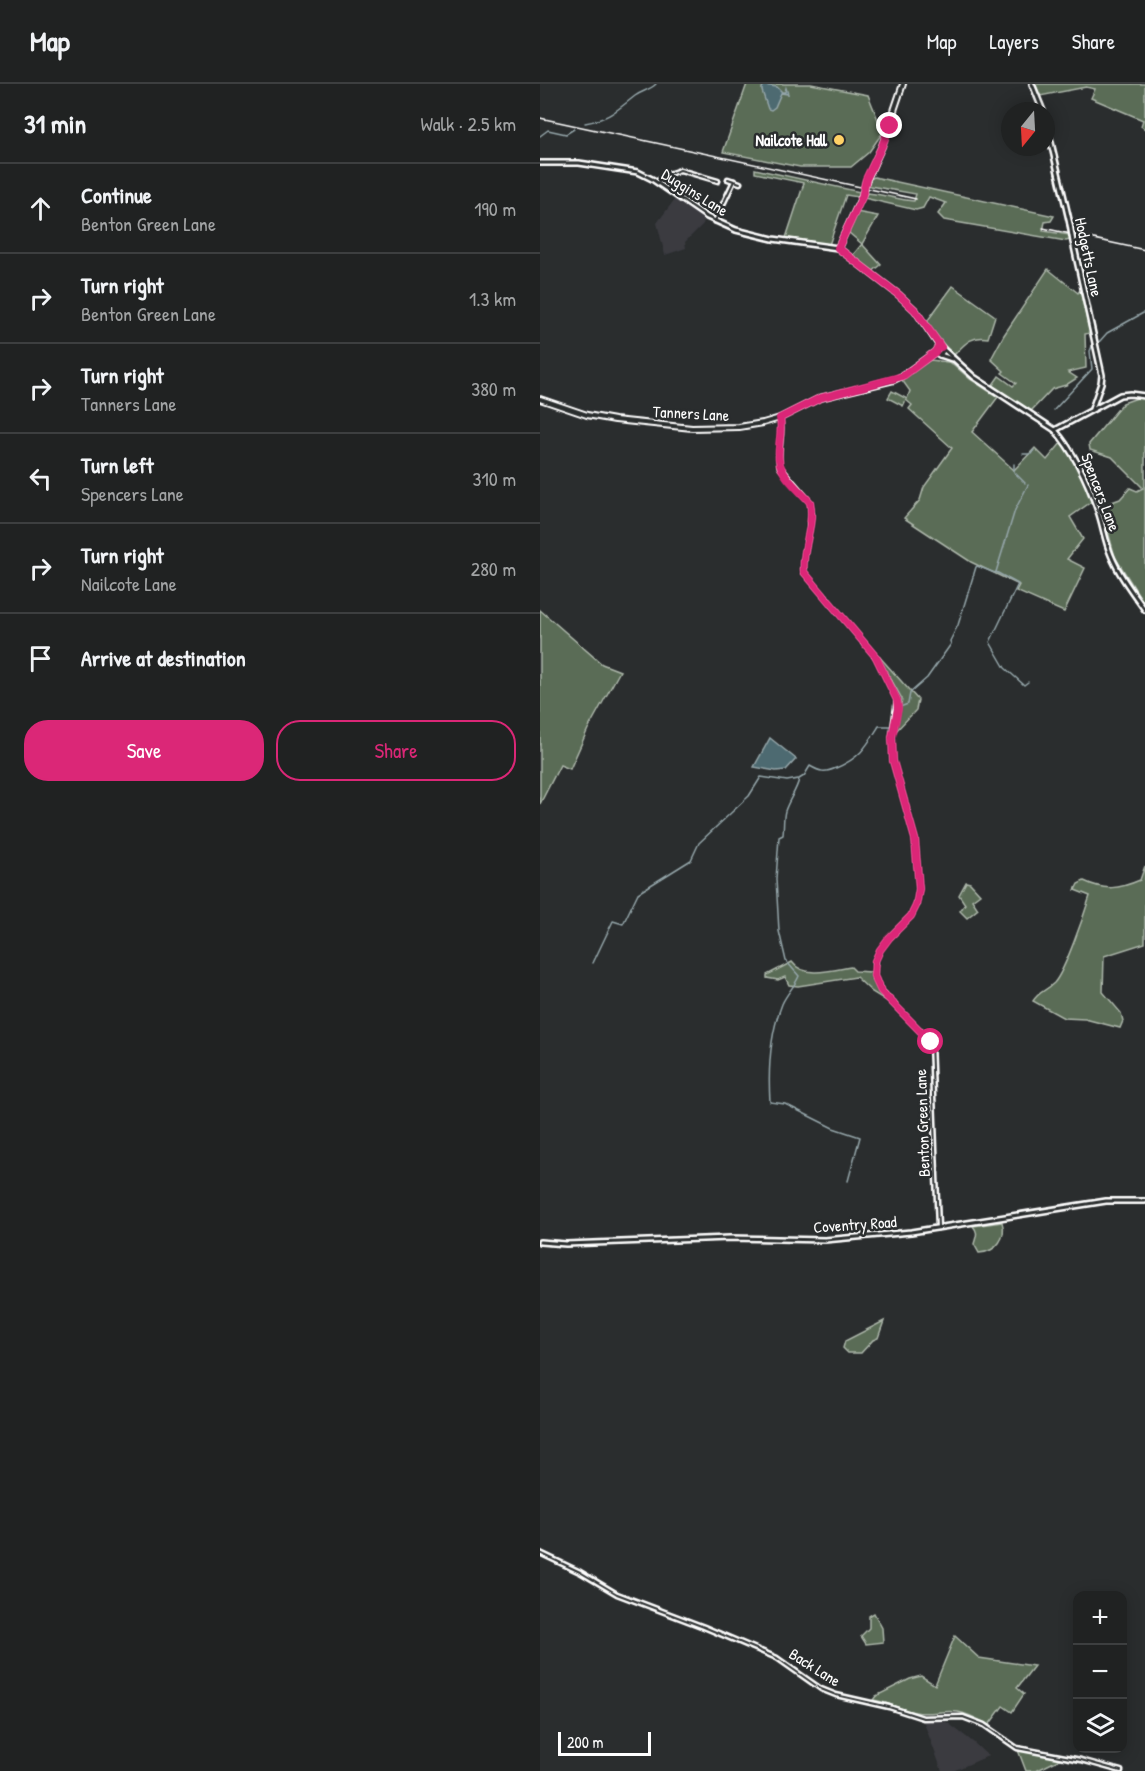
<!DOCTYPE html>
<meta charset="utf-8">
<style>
:root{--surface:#202222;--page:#2d2f2f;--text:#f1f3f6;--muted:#a2a4a5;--line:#3d3f40;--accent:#db2777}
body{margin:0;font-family:"Patrick Hand",sans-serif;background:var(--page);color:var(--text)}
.controls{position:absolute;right:18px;bottom:18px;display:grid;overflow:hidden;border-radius:12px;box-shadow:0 3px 15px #0003}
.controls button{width:54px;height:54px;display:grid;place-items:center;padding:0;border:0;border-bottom:2px solid var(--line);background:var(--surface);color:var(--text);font:30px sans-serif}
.compass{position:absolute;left:461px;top:18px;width:54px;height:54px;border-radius:50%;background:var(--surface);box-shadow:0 3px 15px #0003;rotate:198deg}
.scale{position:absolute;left:18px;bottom:15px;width:93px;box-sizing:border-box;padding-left:6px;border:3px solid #fff;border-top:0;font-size:16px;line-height:21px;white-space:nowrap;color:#fff;-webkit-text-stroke:4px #2a2d2e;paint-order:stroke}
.stop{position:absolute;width:18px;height:18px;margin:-14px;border:4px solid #db2777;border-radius:50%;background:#fff}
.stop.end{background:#db2777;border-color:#fff;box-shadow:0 2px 6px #0008}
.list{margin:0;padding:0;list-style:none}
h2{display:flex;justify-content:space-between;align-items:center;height:78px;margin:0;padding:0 24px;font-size:26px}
h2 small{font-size:20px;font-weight:400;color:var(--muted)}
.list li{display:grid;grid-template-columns:39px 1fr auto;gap:18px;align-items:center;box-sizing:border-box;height:90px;padding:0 24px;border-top:2px solid var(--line)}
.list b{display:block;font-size:22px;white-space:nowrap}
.list p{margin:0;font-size:20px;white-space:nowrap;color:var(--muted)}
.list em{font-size:20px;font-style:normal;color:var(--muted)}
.actions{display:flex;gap:12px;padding:18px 24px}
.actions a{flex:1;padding:14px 0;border:2px solid var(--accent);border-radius:24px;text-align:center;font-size:21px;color:var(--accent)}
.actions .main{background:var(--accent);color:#fff}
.icon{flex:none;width:33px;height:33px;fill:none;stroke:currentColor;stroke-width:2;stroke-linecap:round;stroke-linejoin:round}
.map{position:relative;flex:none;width:605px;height:1687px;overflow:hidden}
header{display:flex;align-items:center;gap:36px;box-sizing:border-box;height:84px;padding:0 30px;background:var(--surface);border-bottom:2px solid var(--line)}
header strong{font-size:28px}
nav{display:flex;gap:33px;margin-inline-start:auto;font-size:21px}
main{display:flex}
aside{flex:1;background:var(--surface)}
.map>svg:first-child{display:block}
</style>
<header>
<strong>Map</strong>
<nav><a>Map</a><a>Layers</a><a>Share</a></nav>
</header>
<main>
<aside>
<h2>31 min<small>Walk · 2.5 km</small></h2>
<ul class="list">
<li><svg class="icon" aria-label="ahead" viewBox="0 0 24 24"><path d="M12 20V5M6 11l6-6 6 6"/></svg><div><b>Continue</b><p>Benton Green Lane</p></div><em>190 m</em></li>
<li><svg class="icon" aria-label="right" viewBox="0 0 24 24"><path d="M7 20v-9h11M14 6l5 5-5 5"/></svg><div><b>Turn right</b><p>Benton Green Lane</p></div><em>1.3 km</em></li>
<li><svg class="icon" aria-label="right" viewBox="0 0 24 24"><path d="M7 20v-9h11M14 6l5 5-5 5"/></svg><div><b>Turn right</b><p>Tanners Lane</p></div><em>380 m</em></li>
<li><svg class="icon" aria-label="left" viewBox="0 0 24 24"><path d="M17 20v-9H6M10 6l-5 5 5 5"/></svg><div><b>Turn left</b><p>Spencers Lane</p></div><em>310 m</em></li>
<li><svg class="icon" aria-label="right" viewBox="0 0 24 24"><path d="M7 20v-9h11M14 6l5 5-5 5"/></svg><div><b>Turn right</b><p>Nailcote Lane</p></div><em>280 m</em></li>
<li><svg class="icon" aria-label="arrive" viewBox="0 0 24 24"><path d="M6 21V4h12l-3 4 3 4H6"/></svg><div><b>Arrive at destination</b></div></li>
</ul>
<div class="actions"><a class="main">Save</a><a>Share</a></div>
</aside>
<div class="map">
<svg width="605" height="1687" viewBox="0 0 605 1687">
<rect width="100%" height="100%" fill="#2a2d2e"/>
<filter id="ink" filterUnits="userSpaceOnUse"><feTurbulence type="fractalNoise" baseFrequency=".0167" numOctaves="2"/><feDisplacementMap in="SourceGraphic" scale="12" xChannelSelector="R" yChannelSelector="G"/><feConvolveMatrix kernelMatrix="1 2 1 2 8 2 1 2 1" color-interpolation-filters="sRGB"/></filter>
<g filter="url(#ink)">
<g fill="#3b3b41">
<polygon points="135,115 165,133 163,140 145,158 146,164 125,171 117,139"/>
<polygon points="404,1636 433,1658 448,1672 413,1687 402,1687 383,1636"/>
</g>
<g fill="#5a6c56" stroke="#acb6aa" stroke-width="1.5">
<polygon points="207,0 271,0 328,11 343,48 329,68 311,83 260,83 183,68"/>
<polygon points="495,0 605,0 605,45 601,42 603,36 551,14 555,5 546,3 500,12"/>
<polygon points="215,85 320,108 318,113 306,111 289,161 246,154 264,99 215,89"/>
<path d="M334,93L514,132L511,137L505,138L503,147L530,151V156L526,157L404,136L398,130L406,119L389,113L383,124L376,126L324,114L327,109C343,110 358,116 374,117L376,110L330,102L328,99L330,95Z"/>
<polygon points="316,128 338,132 322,160 341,181 333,187 312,172 322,160 308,148"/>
<polygon points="508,185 538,209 540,206 550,249 545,250 546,284 528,288 537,294 526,301 512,305 491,327 452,302 459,292 473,302 476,299 462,289 464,287 451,275 464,251"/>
<path d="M413,202L455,232L448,254C430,251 424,261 413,272L388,240V236Z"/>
<path d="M390,276L408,278L413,280L430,295L458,313L432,348L474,386L495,364L507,376L522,358C535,376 544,397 551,418L530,433L543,455L527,475L545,484L524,528L476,507L479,501L431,478L364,434L380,416L384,403L412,364L369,325L372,321L366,316L363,322L348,314L352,307L367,315L370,307L362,296Z"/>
<polygon points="597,314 605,315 605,521 575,473 561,422 580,415 590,404 597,407 603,404 572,373 550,366 549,360 583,319"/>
<polygon points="0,526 62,580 80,587 48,645 30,685 20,681 0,720"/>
<polygon points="337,570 378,616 376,626 356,647 362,615"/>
<path d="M605,782V859L564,872L563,908L581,929L583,937L580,944L545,935L524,934L493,917C499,907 506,907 514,899C525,887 544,831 550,812L535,806L538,800L544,797C565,807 579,805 600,796Z"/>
<polygon points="426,798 430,799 440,810 432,816 438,825 427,834 420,827 425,820 419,811"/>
<path d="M252,878C264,895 293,886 311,883L315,887L331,888L336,903L350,919L332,908L316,893L258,902L249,901L245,893L238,896L227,894V891Z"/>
<path d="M462,1138C467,1153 457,1168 439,1169L434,1160C436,1152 439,1149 433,1142Z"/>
<polygon points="344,1237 338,1254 333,1256 321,1269 308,1269 303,1264 305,1257"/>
<polygon points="334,1529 342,1544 343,1558 326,1560 321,1552 329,1544 329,1532"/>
<path d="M415,1552L439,1574L494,1582L477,1604L484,1610L472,1628L463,1622L449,1641C439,1636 429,1630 418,1628C403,1626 389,1631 375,1628C360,1626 348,1618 333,1616L336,1612L370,1595L381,1592L395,1601Z"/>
<polygon points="478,1666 522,1674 496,1687 486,1687"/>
</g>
<g fill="#4e6b71" stroke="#95a6aa" stroke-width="1.5">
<polygon points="224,1 237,3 242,8 245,8 246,4 248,10 241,9 235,23 231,26 228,25 222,7 222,4"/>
<polygon points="230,654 256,675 246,686 236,687 214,683"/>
</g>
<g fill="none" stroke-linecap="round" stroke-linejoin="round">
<g stroke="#95a6aa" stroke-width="1.5">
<path d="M45,39C69,35 77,26 95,12C102,7 110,6 116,0"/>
<polyline points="0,52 8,46 26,50 34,45"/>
<polyline points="559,258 567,249 605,228"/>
<polyline points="514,326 552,285 550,267 553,260"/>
<polyline points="483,370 491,370 494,366"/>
<polyline points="474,380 474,388 485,399"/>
<polyline points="456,488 478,500 450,558 465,584 484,601 488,598"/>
<polyline points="356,643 360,623 368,620 370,609 387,594 411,560 410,557 418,541 436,483 437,482 455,489 456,488 475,426 488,401"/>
<polyline points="53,879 73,837 83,840 98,809 151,776 159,759 209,712 221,693 247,697 258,695"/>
<path d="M308,1097L320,1053L293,1044L245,1020L230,1018C228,986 230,950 242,920C247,909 255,902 259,892L246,877L239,847L236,795L239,753L243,751C244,743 243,734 245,727C249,715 257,706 259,695L264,692L270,682C280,688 285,689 296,684C320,674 326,663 339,642H351"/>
</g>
<g stroke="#fff" stroke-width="7">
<g id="minor">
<polyline points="188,95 200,99"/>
<polyline points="118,99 123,92 140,86 178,97"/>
<polyline points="175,137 194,97"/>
<path d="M240,334C244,350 236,367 240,383L270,418C275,442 261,465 264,488L336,573L357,616L352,653L353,677L375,755L379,805L376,822L371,832L349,854L340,866L335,877L334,892L341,907L391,958L398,1144"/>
<polyline points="0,1469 40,1488 77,1510 164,1543 237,1574 281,1605 296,1611 349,1623 383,1634 423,1633 444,1641 477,1664 541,1676 581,1687"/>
</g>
</g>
<g stroke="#fff" stroke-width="8">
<g id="tertiary">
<polyline points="492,0 503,27"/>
<polyline points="506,37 530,140"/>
<polyline points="0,79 39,79 98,88 112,95 167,133 196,146 233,155 298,164"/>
<polyline points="533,158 562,291 561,299 552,325"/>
<path d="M403,265L434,293L515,346C535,369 548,398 558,427C563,441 565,457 571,471C579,491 593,509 605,526"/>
<polyline points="400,271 412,275"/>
<polyline points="515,346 580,311 590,310 605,312"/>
<polyline points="0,1158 26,1160 190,1154 285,1156 371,1148 566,1117 605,1117"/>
</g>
</g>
<g stroke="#fff" stroke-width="8">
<g id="secondary">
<polyline points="326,97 342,62 363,0"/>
<polyline points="322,112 298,164 359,211 375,226 400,263"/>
<polyline points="0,315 47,331 75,336 152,344 199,343 223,339 240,334 280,314 354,296 362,292 395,268 398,263 401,263 403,266 400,271 395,268"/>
</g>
</g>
<use href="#minor" stroke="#2a2d2e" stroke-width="2"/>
<use href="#tertiary" stroke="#2a2d2e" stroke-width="3"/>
<use href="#secondary" stroke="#2a2d2e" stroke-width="4"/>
<g stroke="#fff" stroke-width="1.5">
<polyline points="0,34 376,115"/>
<polyline points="503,144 605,166"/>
</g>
<g stroke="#fff" stroke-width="8" stroke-linecap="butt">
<polyline id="tertiary-bridge" points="530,140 533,158"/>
</g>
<g stroke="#fff" stroke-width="8" stroke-linecap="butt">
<polyline id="secondary-bridge" points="322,112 326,97"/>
</g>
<use href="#tertiary-bridge" stroke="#2a2d2e" stroke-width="3"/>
<use href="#secondary-bridge" stroke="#2a2d2e" stroke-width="4"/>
</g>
</g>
<g fill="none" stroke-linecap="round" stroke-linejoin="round" filter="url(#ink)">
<path stroke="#db2777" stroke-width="8" d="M350,42L342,62L326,95L322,113L298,164L359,211L375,226L401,263H398L395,268L363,292L280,314L240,334C243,348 237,362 239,376C241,392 260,407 270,418C275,442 261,464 264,488L336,573L357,616L358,625L352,653L353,677L375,755L379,805L376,822L371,832L349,854L340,866L335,877L334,892L341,907L391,958"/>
</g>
<circle fill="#ffd166" stroke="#2a2d2e" stroke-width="2" cx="299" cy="56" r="6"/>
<g text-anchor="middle" stroke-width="5" stroke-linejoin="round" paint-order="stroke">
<g font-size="16" font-weight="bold" fill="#fff" stroke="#2a2d2e" text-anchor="end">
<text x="287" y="62">Nailcote Hall</text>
</g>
<g font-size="16" fill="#fff" stroke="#2a2d2e">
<text transform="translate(155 108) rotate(32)" y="6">Duggins Lane</text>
<text transform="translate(549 173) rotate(78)" y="6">Hodgetts Lane</text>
<text transform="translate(151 329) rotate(3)" y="6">Tanners Lane</text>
<text transform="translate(561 408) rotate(69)" y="6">Spencers Lane</text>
<text transform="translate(382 1039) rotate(-92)" y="6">Benton Green Lane</text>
<text transform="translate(315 1140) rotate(-4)" y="6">Coventry Road</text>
<text transform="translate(275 1583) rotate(32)" y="6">Back Lane</text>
</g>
</g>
</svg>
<div class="controls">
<button>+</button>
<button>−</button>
<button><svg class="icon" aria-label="layers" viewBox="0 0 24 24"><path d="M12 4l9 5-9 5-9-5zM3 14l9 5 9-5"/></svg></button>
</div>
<svg class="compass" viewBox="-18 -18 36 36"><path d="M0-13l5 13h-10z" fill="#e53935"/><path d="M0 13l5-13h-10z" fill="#a2a4a5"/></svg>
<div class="scale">200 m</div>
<div class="stop" style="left:391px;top:958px"></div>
<div class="stop end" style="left:350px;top:42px"></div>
</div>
</main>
